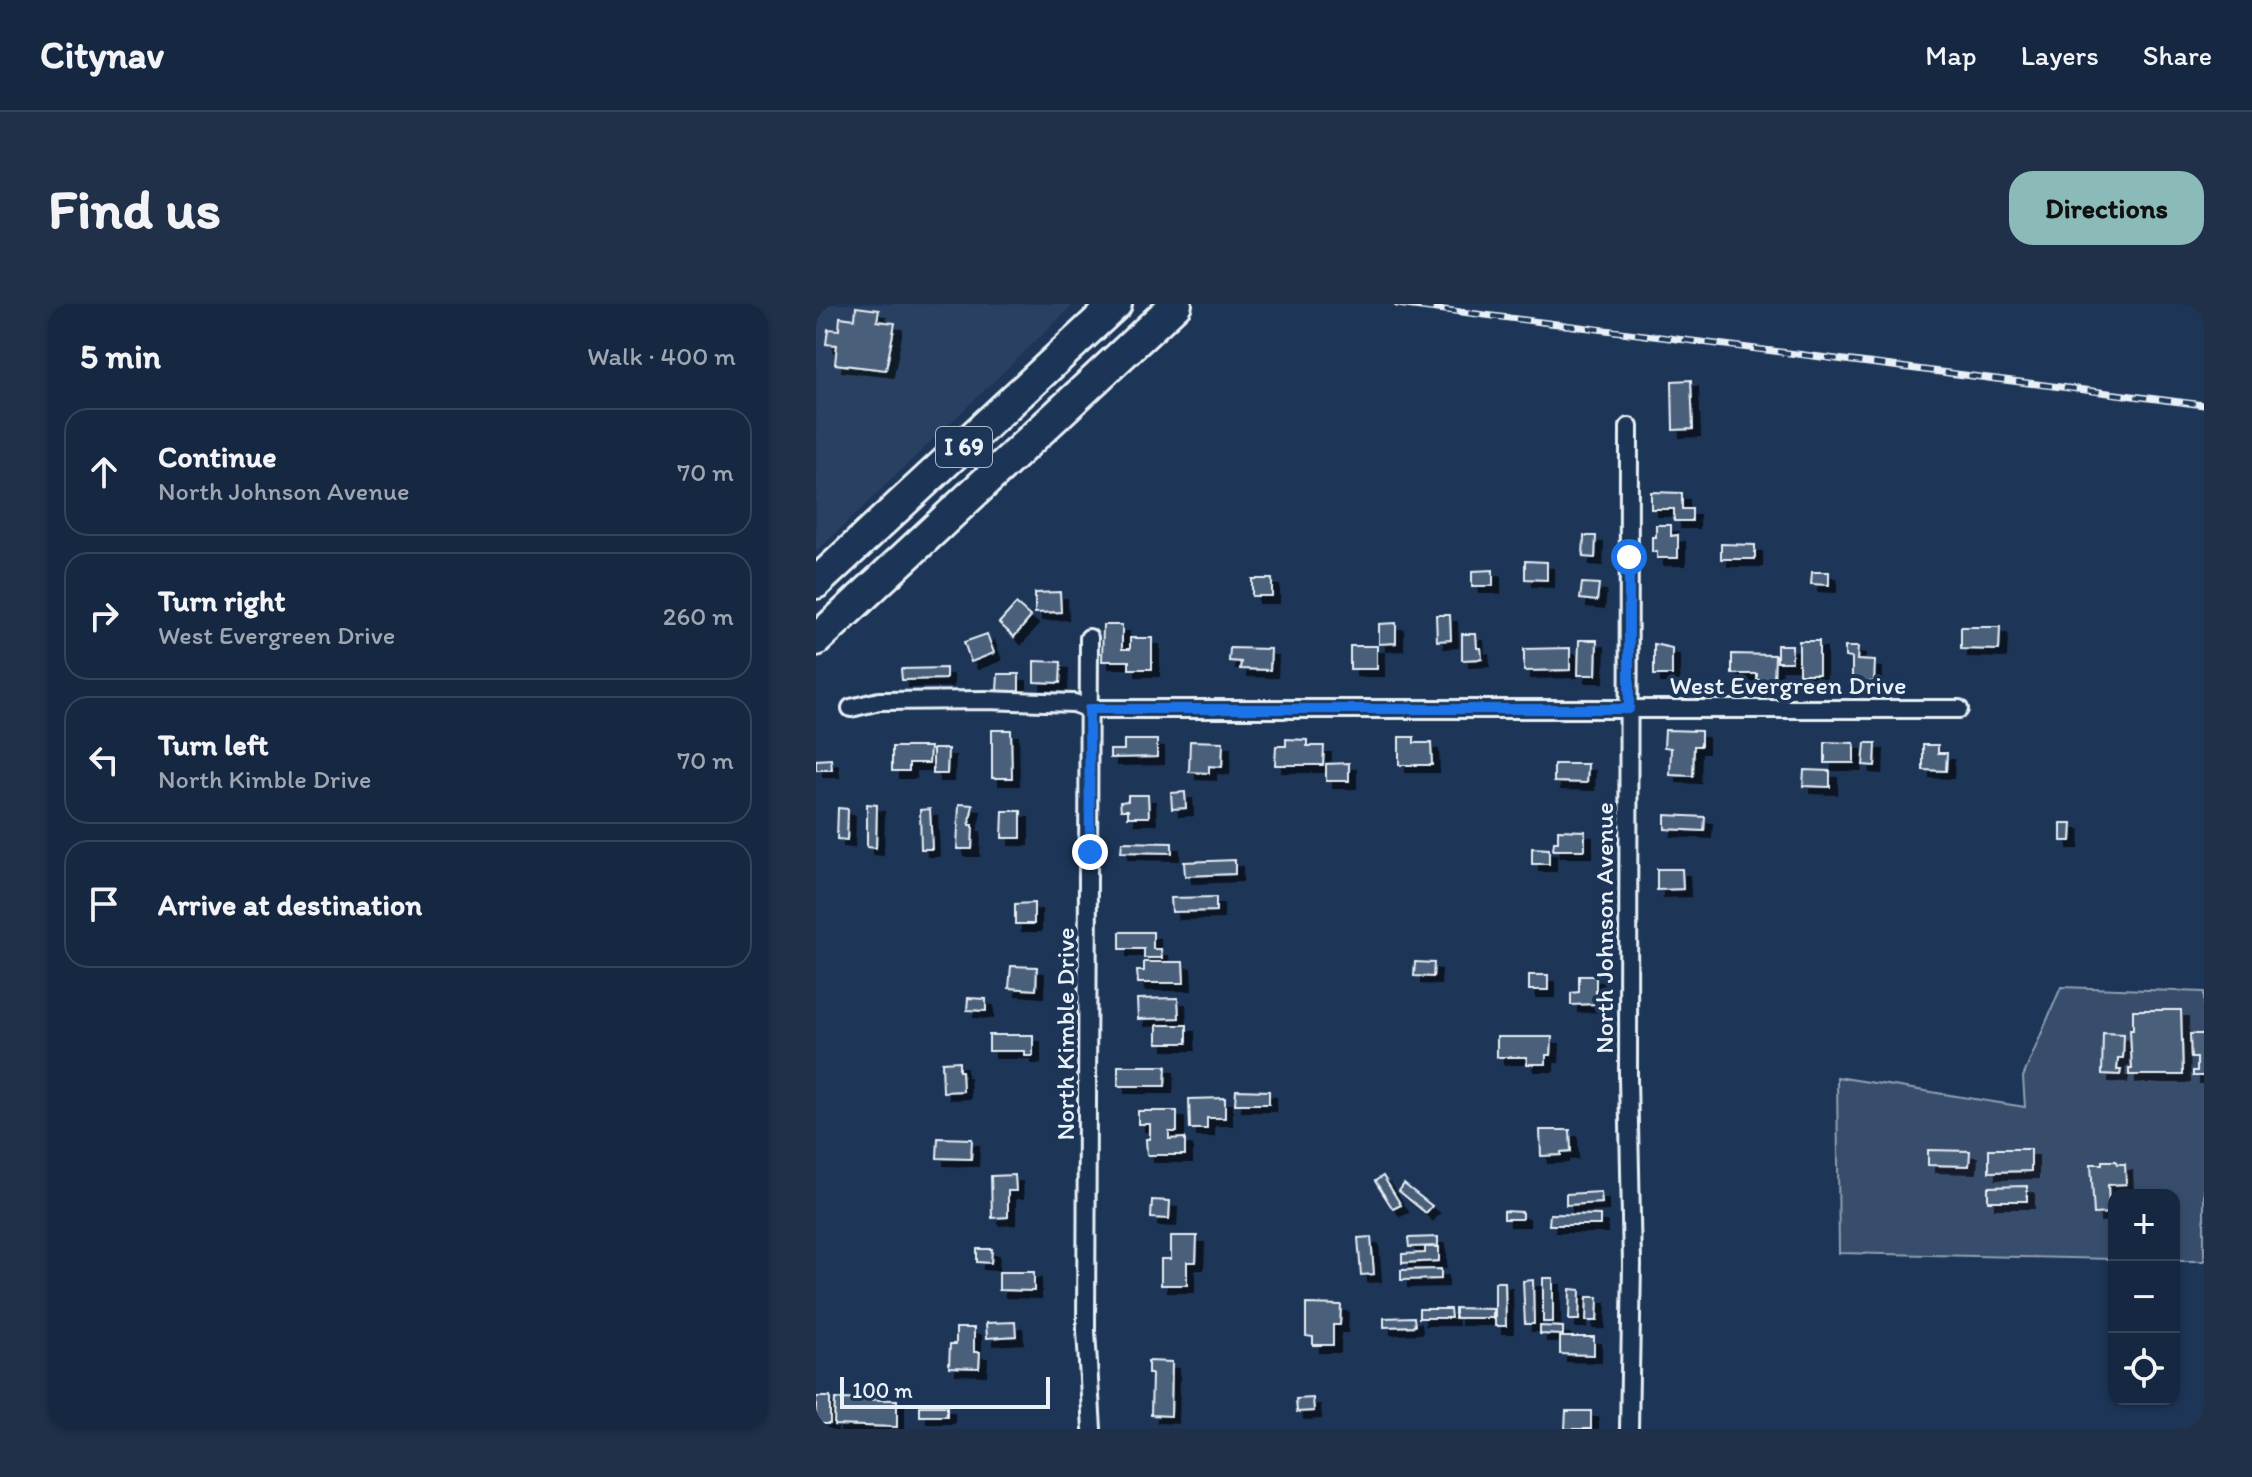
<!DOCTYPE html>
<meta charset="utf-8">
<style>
:root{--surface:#162841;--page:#1f3048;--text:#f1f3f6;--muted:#9ea6b1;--line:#35445a;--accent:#8bbbb9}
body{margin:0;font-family:Itim,sans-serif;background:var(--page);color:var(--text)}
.controls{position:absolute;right:24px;bottom:24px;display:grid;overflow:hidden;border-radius:16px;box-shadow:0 2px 6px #0004}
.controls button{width:72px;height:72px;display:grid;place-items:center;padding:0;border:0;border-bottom:2px solid var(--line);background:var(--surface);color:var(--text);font:40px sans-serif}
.scale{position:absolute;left:24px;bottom:20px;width:210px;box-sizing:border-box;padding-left:8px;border:4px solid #e8f1f8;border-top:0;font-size:22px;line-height:28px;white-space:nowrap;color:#e8f1f8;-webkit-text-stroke:6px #1d3557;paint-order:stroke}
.stop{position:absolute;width:24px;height:24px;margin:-18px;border:6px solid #1a73e8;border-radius:50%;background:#fff}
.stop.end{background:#1a73e8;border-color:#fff;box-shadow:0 2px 8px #0008}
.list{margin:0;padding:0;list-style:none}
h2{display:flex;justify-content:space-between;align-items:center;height:104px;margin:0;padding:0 32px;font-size:34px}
h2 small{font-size:26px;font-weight:400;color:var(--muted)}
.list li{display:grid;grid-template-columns:52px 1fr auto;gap:24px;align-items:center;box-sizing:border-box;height:128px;margin:0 16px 16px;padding:0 16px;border:2px solid var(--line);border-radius:24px}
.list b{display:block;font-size:30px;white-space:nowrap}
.list p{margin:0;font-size:26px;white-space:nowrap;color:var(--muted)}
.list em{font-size:26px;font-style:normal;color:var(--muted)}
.icon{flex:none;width:44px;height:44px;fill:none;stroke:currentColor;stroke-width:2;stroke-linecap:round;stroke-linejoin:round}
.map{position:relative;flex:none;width:1388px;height:1125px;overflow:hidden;border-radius:24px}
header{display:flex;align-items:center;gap:48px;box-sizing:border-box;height:112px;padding:0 40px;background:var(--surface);border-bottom:2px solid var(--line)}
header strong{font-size:38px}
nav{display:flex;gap:44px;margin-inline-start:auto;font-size:28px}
.intro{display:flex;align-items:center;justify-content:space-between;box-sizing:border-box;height:192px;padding:0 48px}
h1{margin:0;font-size:56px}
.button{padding:20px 36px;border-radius:24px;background:var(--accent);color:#111;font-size:28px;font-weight:700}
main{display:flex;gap:48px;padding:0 48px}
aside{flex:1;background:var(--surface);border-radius:24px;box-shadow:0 2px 6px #0004}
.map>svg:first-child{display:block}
</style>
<header>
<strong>Citynav</strong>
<nav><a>Map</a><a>Layers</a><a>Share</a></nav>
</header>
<div class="intro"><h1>Find us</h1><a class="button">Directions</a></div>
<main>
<aside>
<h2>5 min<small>Walk · 400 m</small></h2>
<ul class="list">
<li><svg class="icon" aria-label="ahead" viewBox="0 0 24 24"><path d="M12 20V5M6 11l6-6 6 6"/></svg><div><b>Continue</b><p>North Johnson Avenue</p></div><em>70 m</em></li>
<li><svg class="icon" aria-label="right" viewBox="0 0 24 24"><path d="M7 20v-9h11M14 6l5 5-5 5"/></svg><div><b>Turn right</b><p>West Evergreen Drive</p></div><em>260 m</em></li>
<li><svg class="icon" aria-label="left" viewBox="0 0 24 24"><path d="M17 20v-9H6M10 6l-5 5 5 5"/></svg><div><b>Turn left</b><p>North Kimble Drive</p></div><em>70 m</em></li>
<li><svg class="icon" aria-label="arrive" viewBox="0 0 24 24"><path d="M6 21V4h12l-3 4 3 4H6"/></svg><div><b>Arrive at destination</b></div></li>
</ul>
</aside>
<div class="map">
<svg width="1388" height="1125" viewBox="0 0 1388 1125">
<defs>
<filter id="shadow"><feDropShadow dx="7" dy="7" stdDeviation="0" flood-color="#0009"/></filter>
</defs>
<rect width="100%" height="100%" fill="#1d3557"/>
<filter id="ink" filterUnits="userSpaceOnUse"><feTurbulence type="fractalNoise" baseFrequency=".0125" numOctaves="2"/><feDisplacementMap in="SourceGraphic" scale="16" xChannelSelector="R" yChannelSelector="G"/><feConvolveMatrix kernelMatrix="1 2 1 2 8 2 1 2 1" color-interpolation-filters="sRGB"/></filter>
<g filter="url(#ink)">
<polygon fill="#2a4162" points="0,0 258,0 0,248"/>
<polygon fill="#374d6c" stroke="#909fb2" stroke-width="2" points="1245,683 1388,688 1388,957 1358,957 1358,891 1298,891 1298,955 1023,949 1021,773 1209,803 1207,773"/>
<g fill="#495e7a" stroke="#e8f1f8" stroke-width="2" filter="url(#shadow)">
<polygon points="40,3 63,6 61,17 79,19 70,66 19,60 21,41 10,40 12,25 23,26 24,13 39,15"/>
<polygon points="875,76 877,125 857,126 856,77"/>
<polygon points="835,188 866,189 866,205 876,205 876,217 858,217 858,205 835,205"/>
<polygon points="840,221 855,221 855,232 862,231 862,254 841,254 841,248 836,248 836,233 840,233"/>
<polygon points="768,232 780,232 779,254 767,253"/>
<polygon points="905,240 939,241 939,255 905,255"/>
<polygon points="709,257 731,258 731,276 709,275"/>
<polygon points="677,266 677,282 656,282 656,267"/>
<polygon points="996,268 1013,268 1013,281 995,280"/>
<rect x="436" y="275" width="20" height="17"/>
<polygon points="766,279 783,280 781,297 764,295"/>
<polygon points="244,288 245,308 219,309 219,289"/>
<polygon points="200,300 215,313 198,333 183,319"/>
<polygon points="620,311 634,311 635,336 621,337"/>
<polygon points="580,319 580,339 563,340 563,320"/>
<polygon points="287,321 306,321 306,345 314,345 314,334 336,334 336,365 313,365 313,357 286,357"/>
<polygon points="1145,323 1184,323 1183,346 1145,345"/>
<polygon points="171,330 178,349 155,358 148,338"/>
<polygon points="646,330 660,330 661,344 665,344 666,355 646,356"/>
<polygon points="763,336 781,336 780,371 762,371"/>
<rect x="983" y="337" width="20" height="33"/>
<polygon points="838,340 856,344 856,371 838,371"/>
<rect x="961" y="341" width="15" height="17"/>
<rect x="534" y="342" width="27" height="23"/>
<polygon points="1029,343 1042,343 1041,356 1059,357 1058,378 1036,378 1036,354 1029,353"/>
<polygon points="414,344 455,345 454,366 424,365 425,358 413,357"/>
<polygon points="754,344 754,366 708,367 708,345"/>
<polygon points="916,350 959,351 958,376 941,376 941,370 916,370"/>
<polygon points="218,357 245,358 244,379 218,378"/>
<polygon points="130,364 130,375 86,376 85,365"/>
<polygon points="182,370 203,370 203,388 181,387"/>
<polygon points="176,426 195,426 196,474 176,474"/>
<polygon points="849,426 885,427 885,442 878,442 877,472 854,471 855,444 848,443"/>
<polygon points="583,433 598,433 598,439 615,439 616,461 583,461"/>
<polygon points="470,435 491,436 491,442 508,442 507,461 459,461 460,442 470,442"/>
<polygon points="308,436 341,436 341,453 294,454 294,446 308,446"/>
<polygon points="374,437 407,438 406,463 393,462 393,469 373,468"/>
<polygon points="1009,438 1038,439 1038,459 1009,459"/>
<polygon points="1049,439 1060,439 1059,462 1047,461"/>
<polygon points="1107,441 1122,441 1122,449 1131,449 1130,467 1107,466"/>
<polygon points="76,443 114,443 113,459 93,459 93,467 76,467"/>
<polygon points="117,445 132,445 131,470 117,470"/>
<polygon points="15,455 16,466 0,466 0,456"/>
<polygon points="533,459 533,477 510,477 510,460"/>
<polygon points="738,460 772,460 771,479 738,478"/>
<polygon points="988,466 1014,467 1014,483 987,482"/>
<polygon points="369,488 370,504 356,505 355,489"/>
<polygon points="312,491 332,491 333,513 312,513 312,506 305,506 304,498 312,497"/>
<polygon points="51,500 61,501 60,544 51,543"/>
<polygon points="143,500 157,501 153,521 157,521 156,545 141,545"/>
<polygon points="22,504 32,505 31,536 21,535"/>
<polygon points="114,505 116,545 105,545 104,506"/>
<polygon points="187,507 205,507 205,534 186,534"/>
<polygon points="849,511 889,513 888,527 849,525"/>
<polygon points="1245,519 1256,519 1255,537 1245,537"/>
<polygon points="742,526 769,527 769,546 737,546 738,538 742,538"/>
<polygon points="306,538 356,539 356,549 305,548"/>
<polygon points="716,544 733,545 733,560 716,560"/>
<polygon points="419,556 419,570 369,572 368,558"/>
<polygon points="841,565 866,565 867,585 841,586"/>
<polygon points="400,593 400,607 356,608 355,594"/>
<polygon points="218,599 218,620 199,620 199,600"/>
<polygon points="304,628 337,628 337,645 345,645 346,654 328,654 328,645 304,645"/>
<polygon points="328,658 367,658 368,679 322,679 321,667 328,667"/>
<polygon points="599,658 618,659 617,673 598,672"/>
<polygon points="195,662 221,663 220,686 193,684"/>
<rect x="713" y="671" width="19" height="15"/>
<polygon points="763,672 780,672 780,700 755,701 755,689 763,688"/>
<polygon points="152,694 170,695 170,707 151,706"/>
<polygon points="362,694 363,714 322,715 321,695"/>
<polygon points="1317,706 1365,706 1367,771 1313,771 1313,765 1316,765 1314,726 1317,726"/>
<rect x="341" y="721" width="30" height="18"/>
<polygon points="1287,729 1308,730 1307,754 1302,754 1301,766 1305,766 1304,771 1286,770"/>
<polygon points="1374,730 1388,730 1388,772 1377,772 1377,767 1381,767 1381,754 1375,754"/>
<polygon points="173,731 217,731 217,752 209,752 209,747 173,747"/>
<polygon points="681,733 736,733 735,751 730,751 730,760 711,760 711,753 681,753"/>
<polygon points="143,757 143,767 146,767 147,787 127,788 126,758"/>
<polygon points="302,762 350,762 349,782 302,782"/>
<polygon points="420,786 453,787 453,800 419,800"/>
<polygon points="409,794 409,814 391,814 391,825 374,825 373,795"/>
<polygon points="322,807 361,807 361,828 353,828 353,835 369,834 369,851 331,851 330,835 334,835 334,820 322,820"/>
<polygon points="724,826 754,826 755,847 745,848 745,851 725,852"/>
<polygon points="122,834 156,835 155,855 121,854"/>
<polygon points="1173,845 1215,845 1215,867 1173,868"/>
<polygon points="1112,846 1154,847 1153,862 1112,861"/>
<polygon points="1286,857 1300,857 1301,860 1309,860 1310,880 1292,881 1293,909 1278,910 1275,860 1286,860"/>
<polygon points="199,871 200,887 192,887 192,913 176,914 175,872"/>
<polygon points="567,872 585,901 577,905 559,877"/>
<polygon points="588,880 616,902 610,909 583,887"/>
<polygon points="1211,882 1211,897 1172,897 1172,883"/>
<polygon points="785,888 786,899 750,901 750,890"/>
<polygon points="336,896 354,897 353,915 335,914"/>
<polygon points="688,907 706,908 706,915 688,915"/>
<polygon points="734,910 784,911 784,921 733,921"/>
<polygon points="355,932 381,932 380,958 371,958 371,981 345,981 345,955 355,955"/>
<polygon points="555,933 558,970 545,971 542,934"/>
<polygon points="622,933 622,942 593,943 592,934"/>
<polygon points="609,943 623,943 623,957 586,959 586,950 609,949"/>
<polygon points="161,945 176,945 175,959 161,958"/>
<polygon points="625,965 625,975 585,976 585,966"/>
<polygon points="183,968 218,968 218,987 183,986"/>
<rect x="727" y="974" width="10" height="44"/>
<polygon points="717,976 718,1020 709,1020 707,977"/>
<polygon points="679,978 689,978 690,1022 679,1022"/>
<polygon points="754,985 764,986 763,1016 753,1016"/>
<polygon points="771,993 782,993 781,1017 770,1017"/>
<polygon points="490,1000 525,1001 524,1021 517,1021 517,1041 497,1041 497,1033 490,1032"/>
<polygon points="639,1004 677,1005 677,1014 639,1014"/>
<polygon points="603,1005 634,1005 635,1014 603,1014"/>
<polygon points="598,1013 599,1022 568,1023 568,1014"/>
<polygon points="199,1018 200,1032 171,1034 170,1019"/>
<polygon points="724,1022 747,1023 747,1031 724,1030"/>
<polygon points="140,1024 158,1024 158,1048 164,1048 163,1064 133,1063 134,1040 140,1040"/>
<polygon points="744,1033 778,1033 778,1051 744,1050"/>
<polygon points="332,1057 356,1058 355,1112 335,1111 336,1070 332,1070"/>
<rect x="0" y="1093" width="14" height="27"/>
<polygon points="497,1094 498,1107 481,1108 480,1095"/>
<polygon points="19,1095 81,1096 81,1123 18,1121"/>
<rect x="104" y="1102" width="27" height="10"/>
<polygon points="750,1107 775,1107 775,1125 749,1125"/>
</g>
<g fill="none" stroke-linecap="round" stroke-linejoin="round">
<g stroke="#e8f1f8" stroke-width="22">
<g id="street">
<polyline points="813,123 812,774 816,960 813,1125"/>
<polyline points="273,334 270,1027 276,1125"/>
<polyline points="35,404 63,397 170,396 258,399 273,405 1143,405"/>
</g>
</g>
<g stroke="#e8f1f8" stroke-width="36">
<g id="highway">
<polyline points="0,279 300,0"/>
<polyline points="0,336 360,0"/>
</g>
</g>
<use href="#street" stroke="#1d3557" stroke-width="16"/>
<use href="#highway" stroke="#1d3557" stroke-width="30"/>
<g stroke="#e8f1f8" stroke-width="7">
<polyline id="rail" points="581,0 1388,101"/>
</g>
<use href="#rail" stroke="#1d3557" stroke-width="4" stroke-dasharray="12" stroke-linecap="butt"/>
</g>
</g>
<g fill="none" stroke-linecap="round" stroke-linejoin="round" filter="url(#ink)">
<polyline stroke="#1a73e8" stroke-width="10" points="274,548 273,405 813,405 813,253"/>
</g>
<g text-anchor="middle" stroke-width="8" stroke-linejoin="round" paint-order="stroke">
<rect fill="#1d3557" stroke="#abb9c8" stroke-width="2" x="120" y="123" width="56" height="40" rx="6"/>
<g font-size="24" font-weight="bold" fill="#e8f1f8">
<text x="148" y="151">I 69</text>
</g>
<g font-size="26" fill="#e8f1f8" stroke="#1d3557">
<text x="972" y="390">West Evergreen Drive</text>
<text transform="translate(788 624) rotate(-90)" y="9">North Johnson Avenue</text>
<text transform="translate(249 730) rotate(-90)" y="9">North Kimble Drive</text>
</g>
</g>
</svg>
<div class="controls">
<button>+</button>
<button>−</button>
<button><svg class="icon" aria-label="locate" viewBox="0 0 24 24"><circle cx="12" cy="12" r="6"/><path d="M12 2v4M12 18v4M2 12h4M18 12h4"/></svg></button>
</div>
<div class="scale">100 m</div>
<div class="stop" style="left:813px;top:253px"></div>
<div class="stop end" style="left:274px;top:548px"></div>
</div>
</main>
